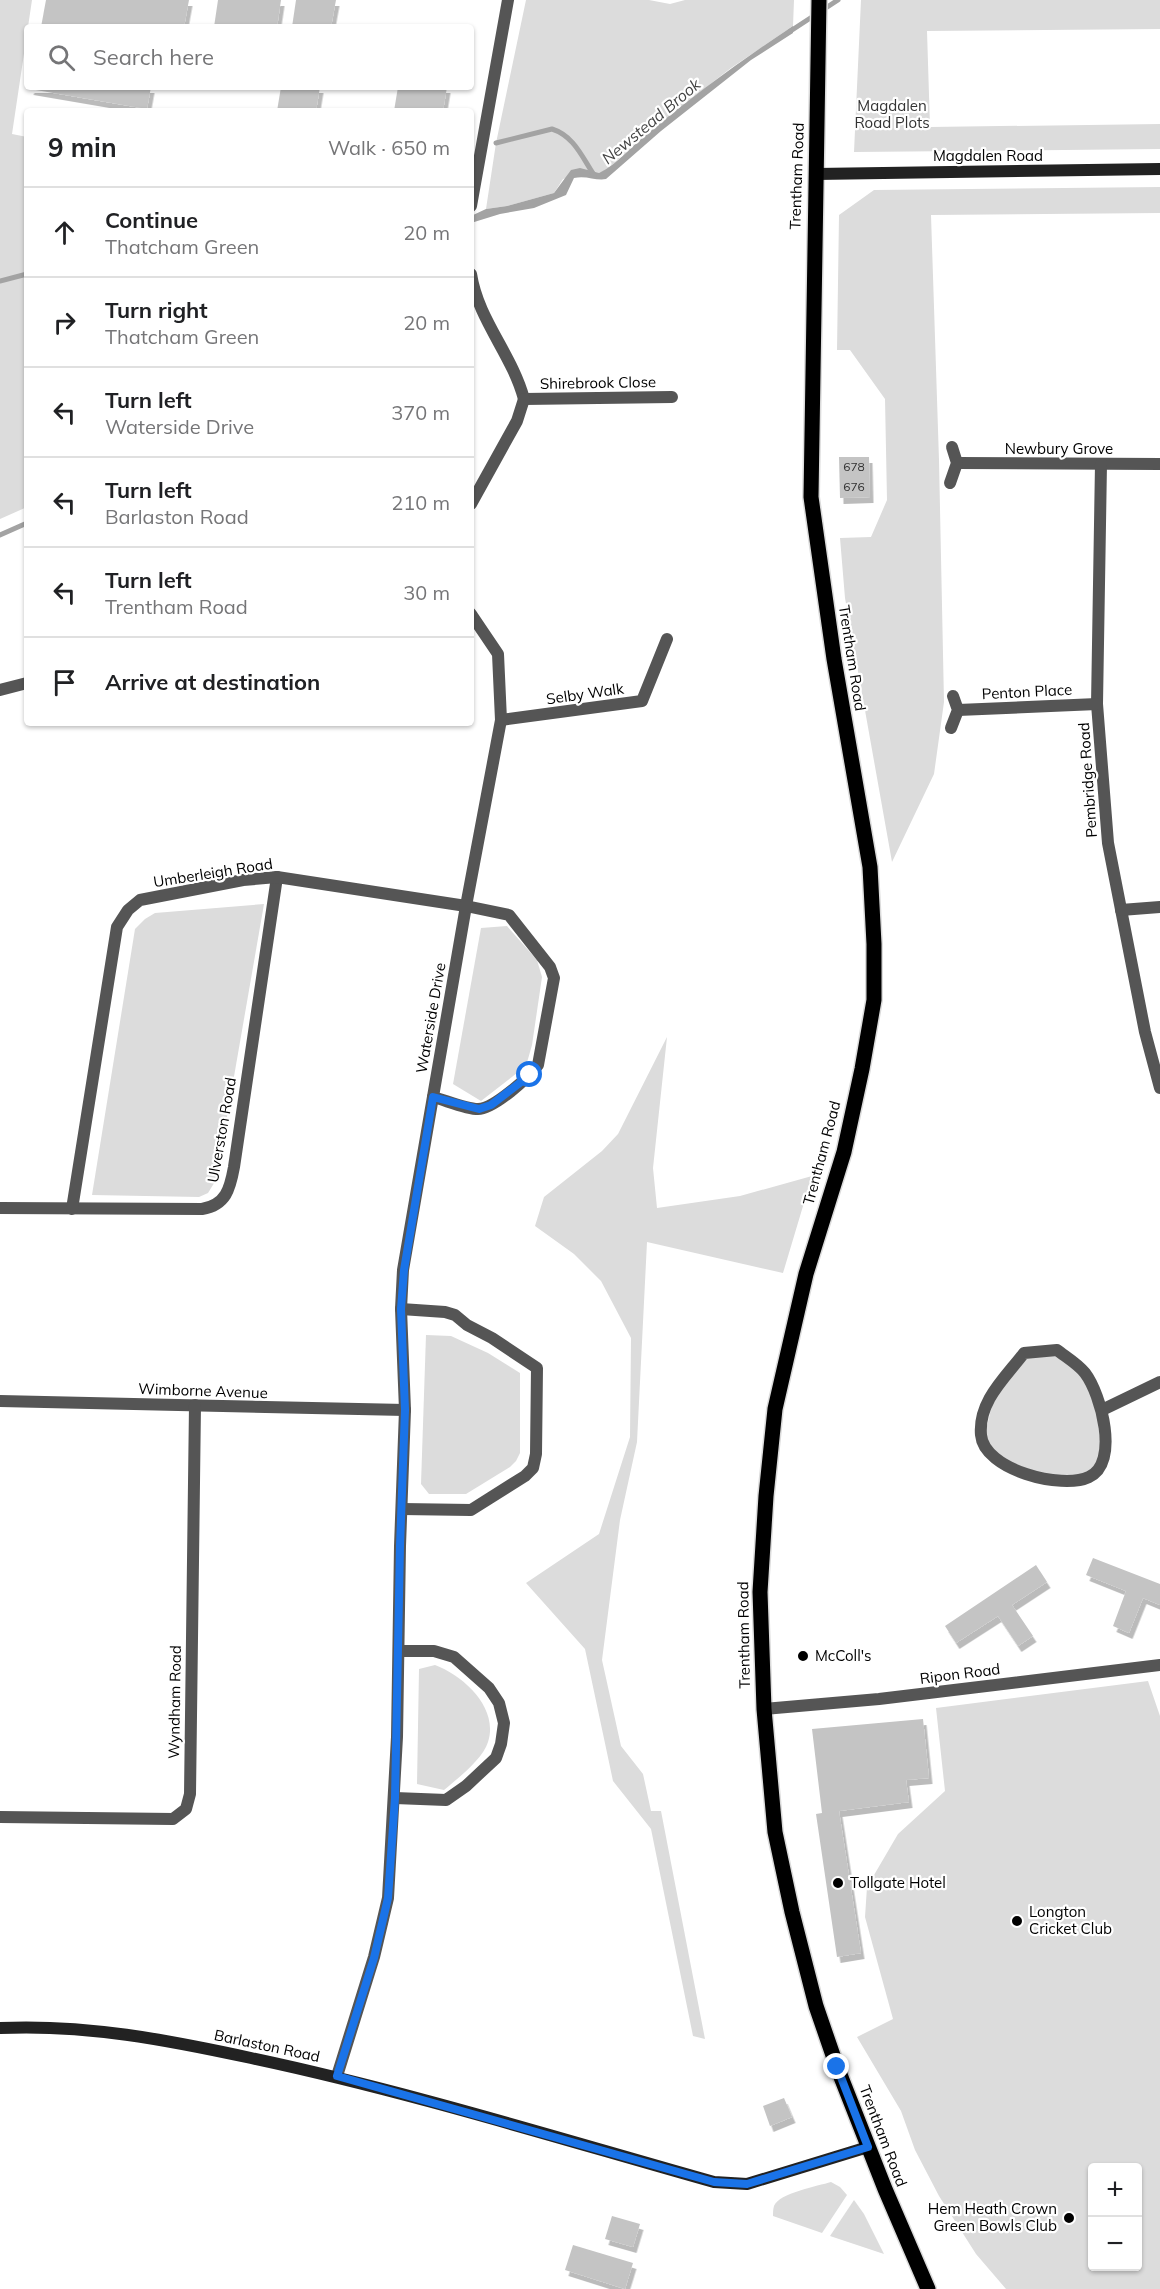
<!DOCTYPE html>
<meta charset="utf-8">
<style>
:root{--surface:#fff;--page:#f6f6f6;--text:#202124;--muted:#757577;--line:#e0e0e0}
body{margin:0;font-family:Mulish,sans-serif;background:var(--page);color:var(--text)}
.controls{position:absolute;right:18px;bottom:18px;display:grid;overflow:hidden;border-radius:6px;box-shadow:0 2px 4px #0004}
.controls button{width:54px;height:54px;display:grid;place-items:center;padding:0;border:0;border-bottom:2px solid var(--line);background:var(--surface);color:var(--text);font:30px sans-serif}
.stop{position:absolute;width:18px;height:18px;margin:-14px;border:4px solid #1a73e8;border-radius:50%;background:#fff}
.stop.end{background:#1a73e8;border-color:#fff;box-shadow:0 2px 6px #0008}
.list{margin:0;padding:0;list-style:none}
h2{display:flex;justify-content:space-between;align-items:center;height:78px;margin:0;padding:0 24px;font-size:26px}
h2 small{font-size:20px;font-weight:400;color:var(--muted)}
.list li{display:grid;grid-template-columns:39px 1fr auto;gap:18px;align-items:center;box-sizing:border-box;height:90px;padding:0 24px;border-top:2px solid var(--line)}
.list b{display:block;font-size:22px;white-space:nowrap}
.list p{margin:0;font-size:20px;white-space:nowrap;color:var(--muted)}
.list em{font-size:20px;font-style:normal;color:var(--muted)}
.icon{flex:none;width:33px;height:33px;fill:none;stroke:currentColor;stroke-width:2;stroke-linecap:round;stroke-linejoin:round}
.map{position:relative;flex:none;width:1160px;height:2289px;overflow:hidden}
.search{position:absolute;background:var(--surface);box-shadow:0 2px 4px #0004;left:24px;top:24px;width:450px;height:66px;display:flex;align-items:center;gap:15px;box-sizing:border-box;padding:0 21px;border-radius:6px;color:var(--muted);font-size:22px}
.panel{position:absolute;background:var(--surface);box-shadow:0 2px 4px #0004;left:24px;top:108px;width:450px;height:618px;border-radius:6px}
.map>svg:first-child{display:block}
</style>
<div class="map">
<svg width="1160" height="2289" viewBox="0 0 1160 2289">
<defs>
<filter id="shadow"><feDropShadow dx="3.5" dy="6" stdDeviation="0" flood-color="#0004"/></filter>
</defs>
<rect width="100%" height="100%" fill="#fff"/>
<g fill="#dcdcdc" fill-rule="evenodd">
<polygon points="0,0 32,0 12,134 27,137 27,507 0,519"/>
<polygon points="526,0 649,0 670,4 685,0 794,0 793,26 731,68 647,133 608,169 599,173 592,172 563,179 554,193 507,206 486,209 496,143"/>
<polygon points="861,0 1160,0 1160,29 927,31 930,127 1160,124 1160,149 854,152"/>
<polygon points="1160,187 1160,213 931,215 939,460 944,702 934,774 892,862 845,598 840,538 871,537 887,500 885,399 850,350 837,350 839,215 874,190"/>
<polygon points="264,904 216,1180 208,1193 199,1197 92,1195 135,929 145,919 155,913"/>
<polygon points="507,926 537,960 542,977 532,1045 526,1066 481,1101 453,1084 481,928"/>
<polygon points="667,1037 653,1168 657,1208 740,1196 812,1176 783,1273 647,1242 637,1442 620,1520 602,1660 621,1746 643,1774 651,1811 661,1811 705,2039 693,2036 651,1829 613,1781 585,1649 526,1583 599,1534 630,1437 631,1338 601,1281 574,1254 535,1226 544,1197 602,1151 618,1134"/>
<polygon points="426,1335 451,1336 488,1353 520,1373 520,1453 516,1461 510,1467 466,1494 429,1494 421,1484"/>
<polygon points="1057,1353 1083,1376 1098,1411 1101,1455 1089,1474 1053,1478 1004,1461 990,1449 985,1435 993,1400 1026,1356"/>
<path d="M435,1665C464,1676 499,1708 488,1742C483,1759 457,1779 444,1790L417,1784L419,1669Z"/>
<path d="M1148,1681L1160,1716V2289H1006L976,2254L939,2196L915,2150L901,2111L857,2037L893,2019L865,1917L867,1887L898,1834L945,1791L936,1708ZM1092,2168H1138V2266H1092Z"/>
<path d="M831,2182L840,2187L847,2195L822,2233L773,2216C773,2213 773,2209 774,2206C779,2193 818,2186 831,2182Z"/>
<polygon points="854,2200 864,2214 884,2254 830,2236"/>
</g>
<path fill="#a3a3a3" d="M793,26V33L751,60L661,131L606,179C596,181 586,175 574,178L566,195L534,208L500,214L471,223V216L486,209L507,206L554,193L571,170L580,168L599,173C618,164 632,145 649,132C695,94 743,59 793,26Z"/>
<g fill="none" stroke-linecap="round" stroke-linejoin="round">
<g stroke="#a3a3a3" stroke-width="5">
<polyline points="789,32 838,0"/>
<path d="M496,143L552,129C574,136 582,157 594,175"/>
<polyline points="0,281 27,274"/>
<polyline points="0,535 27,523"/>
</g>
</g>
<g fill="#c4c4c4" filter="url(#shadow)">
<polygon points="46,0 189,0 184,27 41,27"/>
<polygon points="218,0 281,0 277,27 214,27"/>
<polygon points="296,0 336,0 331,27 292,27"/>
<polygon points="31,87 151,87 147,109 30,89"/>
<polygon points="281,87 320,87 316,111 277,111"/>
<polygon points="398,87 447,87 443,111 394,111"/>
<polygon points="839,457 869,457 870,497 840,498"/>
<polygon points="1093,1558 1160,1584 1160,1605 1143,1598 1129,1633 1113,1626 1126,1591 1086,1575"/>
<polygon points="1036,1565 1047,1582 1012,1605 1033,1636 1018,1646 998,1616 956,1643 945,1626"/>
<polygon points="923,1719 929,1778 906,1780 909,1802 839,1811 861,1953 837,1957 816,1814 822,1813 812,1729"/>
<polygon points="784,2098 792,2117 770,2126 763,2106"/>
<polygon points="612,2216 640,2224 633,2247 605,2239"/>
<polygon points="573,2245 633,2263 625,2289 565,2270"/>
</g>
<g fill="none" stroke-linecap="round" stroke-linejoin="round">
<g stroke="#dbdbdb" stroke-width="18">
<polyline id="primary" points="819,0 811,497 834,659 870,867 874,944 874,1000 862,1069 844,1152 806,1274 775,1409 766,1496 760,1592 764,1709 775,1832 792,1912 816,2006 837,2067 885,2189 928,2289"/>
</g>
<g stroke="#555" stroke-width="12">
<polyline points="471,206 508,0"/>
<path d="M471,274C478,320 512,354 524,399"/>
<polyline points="524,399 672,397"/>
<polyline points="957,463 1160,464"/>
<polyline points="1101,464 1097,704 1108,843 1145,1032 1160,1088"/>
<polyline points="950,483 957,463 952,447"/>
<polyline points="471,504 517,421 524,399"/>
<polyline points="0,690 27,683"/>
<polyline points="958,710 1097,704"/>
<polyline points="501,720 642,701 667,639"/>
<polyline points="951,728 958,710 953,696"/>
<polyline points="1121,910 1160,907"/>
<path d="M0,1208L202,1209C226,1205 230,1189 234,1167L277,877"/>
<path d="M72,1209L117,927L128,910L140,900L243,880L277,877L466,906L509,915L550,967L554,978L538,1065C529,1077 494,1109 478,1109C466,1109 445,1100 433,1097"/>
<polyline points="401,1309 445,1312 455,1315 467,1325 492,1338 537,1368 536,1454 533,1468 525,1476 471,1510 402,1509"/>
<path d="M1057,1350C1066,1357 1078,1364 1085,1373C1101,1394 1120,1463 1089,1477C1062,1490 984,1470 981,1435C978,1401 1006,1377 1024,1353Z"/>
<polyline points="0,1401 405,1410"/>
<polyline points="1102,1410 1160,1382"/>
<polyline points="764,1709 879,1699 1160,1665"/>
<polyline points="395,1798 446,1800 466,1786 496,1758 501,1744 504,1723 499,1703 489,1688 454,1657 434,1651 399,1651"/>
<polyline points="0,1817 173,1819 186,1809 190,1794 195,1405"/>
<polyline points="337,2076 374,1957 388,1898 397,1737 400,1546 405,1410 401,1309 403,1270 466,906 501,720 498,654 471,614"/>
</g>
<g stroke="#222" stroke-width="12">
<polyline points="816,174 1160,169"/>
<path d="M0,2028C85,2024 168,2040 251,2058C407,2091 561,2139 714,2182L747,2184L868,2147"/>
</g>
<use href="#primary" stroke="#000" stroke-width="15"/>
</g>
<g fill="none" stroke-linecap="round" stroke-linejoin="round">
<polyline stroke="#1a73e8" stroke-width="8" points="530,1075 491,1105 479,1109 433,1097 404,1270 401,1309 405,1410 400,1546 395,1798 388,1898 374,1958 337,2076 714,2182 747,2184 868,2147 837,2067"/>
</g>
<g fill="#000" stroke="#fff" stroke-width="2">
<circle cx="803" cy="1656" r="6"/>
<circle cx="838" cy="1883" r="6"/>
<circle cx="1017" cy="1921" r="6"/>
<circle cx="1069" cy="2218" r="6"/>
</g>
<g text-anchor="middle" stroke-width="4.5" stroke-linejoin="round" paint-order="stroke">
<g font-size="12" fill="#313131">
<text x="854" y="471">678</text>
<text x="854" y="491">676</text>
</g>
<g font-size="15" fill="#333" stroke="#fff">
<text x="892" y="111">Magdalen<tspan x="892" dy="17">Road Plots</tspan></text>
</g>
<g font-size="15" fill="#000" stroke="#fff">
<text x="988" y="161">Magdalen Road</text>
<text transform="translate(797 176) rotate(-88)" y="5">Trentham Road</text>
<text transform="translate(598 383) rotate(-1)" y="5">Shirebrook Close</text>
<text x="1059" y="454">Newbury Grove</text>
<text transform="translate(852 658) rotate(81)" y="5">Trentham Road</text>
<text transform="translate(1027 692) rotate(-3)" y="5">Penton Place</text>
<text transform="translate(585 694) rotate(-8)" y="5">Selby Walk</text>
<text transform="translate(1088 780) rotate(-94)" y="5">Pembridge Road</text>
<text transform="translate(213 873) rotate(-9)" y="5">Umberleigh Road</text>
<text transform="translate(431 1018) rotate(-80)" y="5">Waterside Drive</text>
<text transform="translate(222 1130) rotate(-80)" y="5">Ulverston Road</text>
<text transform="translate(822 1153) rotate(-75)" y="5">Trentham Road</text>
<text transform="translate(203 1391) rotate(2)" y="5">Wimborne Avenue</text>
<text transform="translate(744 1635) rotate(-91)" y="5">Trentham Road</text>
<text transform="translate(960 1674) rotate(-7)" y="5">Ripon Road</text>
<text transform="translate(175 1702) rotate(-89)" y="5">Wyndham Road</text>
<text transform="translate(267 2046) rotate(12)" y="5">Barlaston Road</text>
<text transform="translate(883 2136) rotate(69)" y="5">Trentham Road</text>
</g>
<g font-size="15" fill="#000" stroke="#fff" text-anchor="start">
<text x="815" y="1661">McColl's</text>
<text x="850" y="1888">Tollgate Hotel</text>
<text x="1029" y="1917">Longton<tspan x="1029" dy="17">Cricket Club</tspan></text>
<text x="1057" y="2214" text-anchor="end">Hem Heath Crown<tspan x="1057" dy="17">Green Bowls Club</tspan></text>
</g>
<g font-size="16" font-style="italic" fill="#444" stroke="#fff">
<text transform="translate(651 121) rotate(-40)" y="6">Newstead Brook</text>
</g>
</g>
</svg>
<div class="controls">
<button>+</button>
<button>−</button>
</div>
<div class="stop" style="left:530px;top:1075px"></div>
<div class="stop end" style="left:837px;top:2067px"></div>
<div class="search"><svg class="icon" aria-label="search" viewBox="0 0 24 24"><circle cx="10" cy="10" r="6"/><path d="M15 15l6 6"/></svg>Search here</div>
<section class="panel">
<h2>9 min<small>Walk · 650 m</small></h2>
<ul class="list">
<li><svg class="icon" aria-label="ahead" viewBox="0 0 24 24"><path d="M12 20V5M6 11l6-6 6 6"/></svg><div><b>Continue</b><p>Thatcham Green</p></div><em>20 m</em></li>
<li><svg class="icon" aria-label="right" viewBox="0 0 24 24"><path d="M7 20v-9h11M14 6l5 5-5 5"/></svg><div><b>Turn right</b><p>Thatcham Green</p></div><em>20 m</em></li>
<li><svg class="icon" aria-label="left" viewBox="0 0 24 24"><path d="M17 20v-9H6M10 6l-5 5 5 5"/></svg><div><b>Turn left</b><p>Waterside Drive</p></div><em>370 m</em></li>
<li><svg class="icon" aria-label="left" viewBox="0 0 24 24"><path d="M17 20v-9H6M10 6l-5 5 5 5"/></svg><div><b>Turn left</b><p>Barlaston Road</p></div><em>210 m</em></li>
<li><svg class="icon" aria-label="left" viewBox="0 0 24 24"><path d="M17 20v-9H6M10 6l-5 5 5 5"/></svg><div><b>Turn left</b><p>Trentham Road</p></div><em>30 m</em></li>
<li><svg class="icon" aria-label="arrive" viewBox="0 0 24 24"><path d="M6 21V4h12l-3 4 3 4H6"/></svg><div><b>Arrive at destination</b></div></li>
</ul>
</section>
</div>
